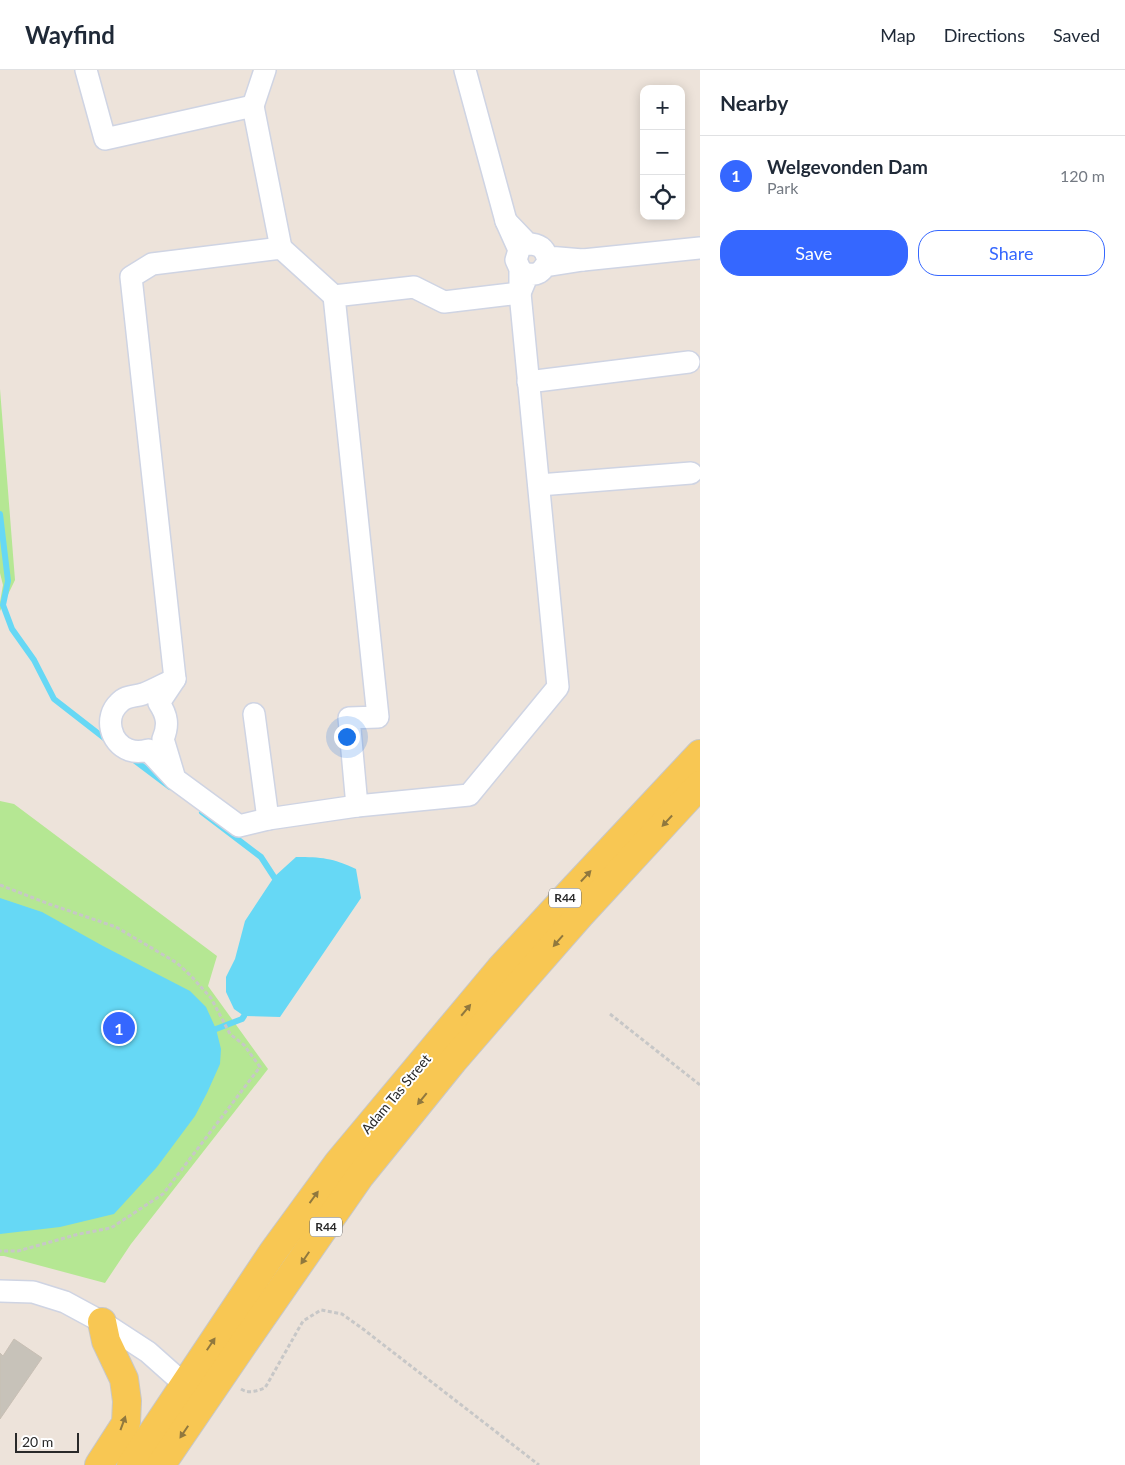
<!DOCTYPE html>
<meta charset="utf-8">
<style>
:root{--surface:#fff;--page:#f6f6f7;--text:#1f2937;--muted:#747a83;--line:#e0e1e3;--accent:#3567ff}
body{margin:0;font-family:Lato,sans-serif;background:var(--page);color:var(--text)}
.controls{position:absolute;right:15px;top:15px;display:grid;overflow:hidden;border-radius:10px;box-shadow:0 2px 12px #0003}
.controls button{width:45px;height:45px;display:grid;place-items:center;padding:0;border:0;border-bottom:1px solid var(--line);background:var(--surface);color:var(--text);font:25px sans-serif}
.scale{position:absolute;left:15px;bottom:12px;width:64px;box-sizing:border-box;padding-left:5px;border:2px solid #292929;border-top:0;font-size:14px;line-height:18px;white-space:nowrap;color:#292929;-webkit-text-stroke:4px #fff;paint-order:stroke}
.you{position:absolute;left:346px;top:666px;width:18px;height:18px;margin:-12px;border:4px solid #fff;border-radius:50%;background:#1a73e8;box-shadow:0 0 0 8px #1a73e833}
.badge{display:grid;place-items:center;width:32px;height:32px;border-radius:50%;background:var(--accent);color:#fff;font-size:16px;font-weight:700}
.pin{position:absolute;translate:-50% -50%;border:2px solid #fff;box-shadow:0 1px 5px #0006}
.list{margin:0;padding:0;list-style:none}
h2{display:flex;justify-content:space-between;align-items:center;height:65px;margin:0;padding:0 20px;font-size:21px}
h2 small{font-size:16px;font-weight:400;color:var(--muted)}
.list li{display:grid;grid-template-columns:32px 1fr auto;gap:15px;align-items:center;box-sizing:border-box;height:80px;padding:0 20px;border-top:1px solid var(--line)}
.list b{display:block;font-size:19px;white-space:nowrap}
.list p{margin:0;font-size:16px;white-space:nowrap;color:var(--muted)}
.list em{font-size:16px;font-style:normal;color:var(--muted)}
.actions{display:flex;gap:10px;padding:15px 20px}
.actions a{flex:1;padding:11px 0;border:1px solid var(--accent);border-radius:20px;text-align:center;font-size:18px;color:var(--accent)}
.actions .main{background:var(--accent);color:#fff}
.icon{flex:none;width:28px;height:28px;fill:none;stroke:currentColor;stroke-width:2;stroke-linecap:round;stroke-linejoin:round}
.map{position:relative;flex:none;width:700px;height:1395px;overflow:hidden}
header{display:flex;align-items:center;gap:30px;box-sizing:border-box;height:70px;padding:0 25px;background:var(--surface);border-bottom:1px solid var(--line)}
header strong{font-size:24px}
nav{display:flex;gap:28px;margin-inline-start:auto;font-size:18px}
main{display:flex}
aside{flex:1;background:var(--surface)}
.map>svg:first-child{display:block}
</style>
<header>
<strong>Wayfind</strong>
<nav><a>Map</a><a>Directions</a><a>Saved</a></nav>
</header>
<main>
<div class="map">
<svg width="700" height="1395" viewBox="0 0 700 1395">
<rect width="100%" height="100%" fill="#ede3da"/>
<g fill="#b5e793">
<polygon points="0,319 15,510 0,541 0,532 3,515 0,503"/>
<polygon points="0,731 14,734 217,886 208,916 268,999 131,1174 105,1213 4,1186 0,1186"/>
</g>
<g fill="#66d8f5">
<path d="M296,787C322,787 332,788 356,799L361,828L280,947L244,946L234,939L226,922V907L235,889L245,851L274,807Z"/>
<polygon points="0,828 42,842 103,876 190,921 206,937 216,959 221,979 220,994 207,1023 195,1046 157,1097 114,1144 60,1157 0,1164"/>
</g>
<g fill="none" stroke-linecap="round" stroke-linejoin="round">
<g stroke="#66d8f5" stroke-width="6">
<polyline points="0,444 8,511 3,535 12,559 34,590 54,629 108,671"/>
<polyline points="130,687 170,717"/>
<polyline points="202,742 261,787 274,807"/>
<polyline points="216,959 242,949 244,946"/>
</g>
</g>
<polygon fill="#c7c2b9" stroke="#c8bfb4" points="14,1269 42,1288 0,1349 0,1283 3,1286"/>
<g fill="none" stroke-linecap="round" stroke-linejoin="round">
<g stroke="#cfd4e3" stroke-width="24">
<g id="minor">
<polyline points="86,0 105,69 253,36 281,178"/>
<polyline points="465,0 506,151"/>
<polyline points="253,36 265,0"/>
<path d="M506,151L528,174C538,174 544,177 547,187L583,190L545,196C541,203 536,205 528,204L520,223V199L516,190L519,180Z"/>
<polyline points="583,190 700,178"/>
<polygon points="414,217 444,232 520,223 558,617 469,725 357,736 349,648 378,647 334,226"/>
<polyline points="528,312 689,292"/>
<polyline points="539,415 691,403"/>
<polyline points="175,609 131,207 152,194 281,178 334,226"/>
<polyline points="254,644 268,749 357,736"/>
<path d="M175,709L163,669C169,655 167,645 159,633L175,609C164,614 154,620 143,624C134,627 126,625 119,633C104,647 110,673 129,680C135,682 141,682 148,680L175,709L239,756L268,749"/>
<polyline points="0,1221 33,1222 65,1232 102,1252 148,1282 184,1314 197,1323"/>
</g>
</g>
<g stroke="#c7c7c7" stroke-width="30">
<g id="major">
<polyline points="99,1395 126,1353 127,1331 124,1309 106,1271 102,1252"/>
<polyline points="131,1395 273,1182 338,1093 500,899 570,823 700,684"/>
<polyline points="161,1395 242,1276 360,1106 453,991 517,917 580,845 700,715"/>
</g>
</g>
<g stroke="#c7c7c7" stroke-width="3" stroke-dasharray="4 2.5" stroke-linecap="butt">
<polyline points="0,815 49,834 116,857 177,893 191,906 211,928 230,964 244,975 260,997 163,1124 111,1158 79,1164 18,1181 0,1181"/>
<polyline points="610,944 700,1015"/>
<path d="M241,1319C249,1324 256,1321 265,1318L303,1251L321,1240L342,1244L363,1259L539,1395"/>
</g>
<use href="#minor" stroke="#fff" stroke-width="21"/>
<use href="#major" stroke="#f8c753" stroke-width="28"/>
</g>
<defs><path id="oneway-solid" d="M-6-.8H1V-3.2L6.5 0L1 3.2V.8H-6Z" transform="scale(1.25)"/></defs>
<g fill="#90783e">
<use href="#oneway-solid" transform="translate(667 751) rotate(133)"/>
<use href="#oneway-solid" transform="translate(586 806) rotate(-47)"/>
<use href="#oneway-solid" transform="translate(558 871) rotate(131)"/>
<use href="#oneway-solid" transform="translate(466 940) rotate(-50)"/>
<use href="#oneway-solid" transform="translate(422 1029) rotate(129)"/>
<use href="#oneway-solid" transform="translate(314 1127) rotate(-54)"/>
<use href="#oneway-solid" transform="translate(305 1188) rotate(124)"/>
<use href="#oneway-solid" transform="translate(211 1274) rotate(-56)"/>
<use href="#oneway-solid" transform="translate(123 1353) rotate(-70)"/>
<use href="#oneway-solid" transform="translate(184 1362) rotate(124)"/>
</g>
<g text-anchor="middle" stroke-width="4" stroke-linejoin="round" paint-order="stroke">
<g fill="#fff" stroke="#696969" stroke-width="1">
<rect x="549" y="818.5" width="32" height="19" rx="4"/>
<rect x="310" y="1147.5" width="32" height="19" rx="4"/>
</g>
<g font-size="12" font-weight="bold" fill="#292929">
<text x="565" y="832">R44</text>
<text x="326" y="1161">R44</text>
</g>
<g font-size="14" fill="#292929" stroke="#fff">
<text transform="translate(396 1024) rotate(-50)" y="5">Adam Tas Street</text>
</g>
</g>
</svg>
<div class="controls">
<button>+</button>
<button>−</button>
<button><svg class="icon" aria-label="locate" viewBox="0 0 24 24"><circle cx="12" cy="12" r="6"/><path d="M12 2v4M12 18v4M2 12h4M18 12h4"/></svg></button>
</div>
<div class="scale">20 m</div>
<div class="you"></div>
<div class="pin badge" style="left:119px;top:958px">1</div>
</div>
<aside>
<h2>Nearby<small></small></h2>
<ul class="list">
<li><span class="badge">1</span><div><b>Welgevonden Dam</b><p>Park</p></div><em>120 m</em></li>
</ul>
<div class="actions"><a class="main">Save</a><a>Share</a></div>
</aside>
</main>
